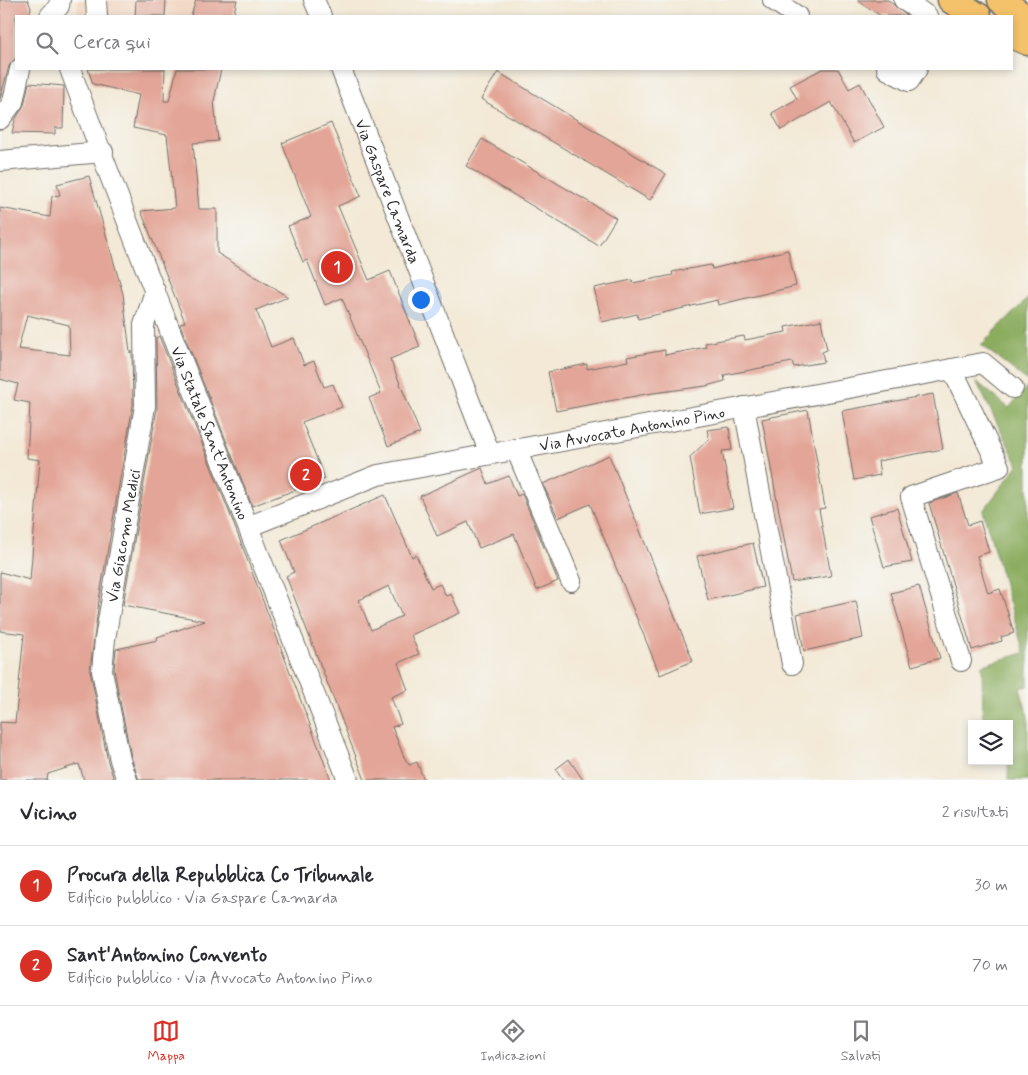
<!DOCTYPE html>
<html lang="it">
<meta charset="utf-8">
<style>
:root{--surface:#fff;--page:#f7f7f7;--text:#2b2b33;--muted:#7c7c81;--line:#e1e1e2;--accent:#d93025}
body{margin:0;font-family:Mynerve,sans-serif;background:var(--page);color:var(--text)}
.controls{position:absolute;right:15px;bottom:15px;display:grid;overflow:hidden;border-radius:0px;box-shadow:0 2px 8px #0003}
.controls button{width:45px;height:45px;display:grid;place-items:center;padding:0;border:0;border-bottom:1px solid var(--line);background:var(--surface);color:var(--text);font:25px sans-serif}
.you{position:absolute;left:420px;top:299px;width:18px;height:18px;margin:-12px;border:4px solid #fff;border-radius:50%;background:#1a73e8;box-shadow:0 0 0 8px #1a73e833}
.badge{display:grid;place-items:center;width:32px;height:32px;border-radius:50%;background:var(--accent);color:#fff;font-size:16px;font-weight:700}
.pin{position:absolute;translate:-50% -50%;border:2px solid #fff;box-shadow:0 1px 5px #0006}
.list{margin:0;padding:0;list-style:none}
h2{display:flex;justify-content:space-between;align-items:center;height:65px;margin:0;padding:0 20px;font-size:21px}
h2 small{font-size:16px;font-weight:400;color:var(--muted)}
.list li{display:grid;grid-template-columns:32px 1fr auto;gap:15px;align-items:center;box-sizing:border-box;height:80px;padding:0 20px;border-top:1px solid var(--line)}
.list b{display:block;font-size:19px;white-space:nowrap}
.list p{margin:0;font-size:16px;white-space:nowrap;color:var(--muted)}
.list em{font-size:16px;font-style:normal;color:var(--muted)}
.icon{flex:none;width:28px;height:28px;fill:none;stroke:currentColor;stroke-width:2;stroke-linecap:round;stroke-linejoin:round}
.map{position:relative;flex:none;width:1028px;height:780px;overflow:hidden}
.search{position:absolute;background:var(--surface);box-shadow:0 2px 8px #0003;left:15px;right:15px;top:15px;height:55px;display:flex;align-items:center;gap:12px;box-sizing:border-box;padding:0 18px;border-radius:0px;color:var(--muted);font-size:19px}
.sheet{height:225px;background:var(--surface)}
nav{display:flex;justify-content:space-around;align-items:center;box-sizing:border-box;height:70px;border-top:1px solid var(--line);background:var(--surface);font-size:14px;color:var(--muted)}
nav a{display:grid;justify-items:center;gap:2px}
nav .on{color:var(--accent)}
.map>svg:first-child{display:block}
</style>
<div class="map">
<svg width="1028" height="780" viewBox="0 0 1028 780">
<rect width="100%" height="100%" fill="#f6f6f2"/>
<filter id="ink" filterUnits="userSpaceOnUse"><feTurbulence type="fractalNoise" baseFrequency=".02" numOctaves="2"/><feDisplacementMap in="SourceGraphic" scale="10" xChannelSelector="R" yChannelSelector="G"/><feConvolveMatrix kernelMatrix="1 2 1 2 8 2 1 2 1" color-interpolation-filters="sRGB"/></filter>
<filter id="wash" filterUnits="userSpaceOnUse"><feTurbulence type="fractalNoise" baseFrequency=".0096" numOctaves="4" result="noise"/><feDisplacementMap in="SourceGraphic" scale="20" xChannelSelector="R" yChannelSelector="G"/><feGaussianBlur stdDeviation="1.12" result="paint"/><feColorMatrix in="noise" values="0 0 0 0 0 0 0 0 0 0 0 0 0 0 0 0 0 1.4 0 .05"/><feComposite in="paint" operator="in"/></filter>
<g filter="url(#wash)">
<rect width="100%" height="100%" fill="#f3e9d6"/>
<polygon fill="#f2d4be" points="77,0 196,0 191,16 78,16"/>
<g fill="#8cad61" stroke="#5c6c46">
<polygon points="1028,298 1028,381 981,345"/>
<polygon points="976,381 1009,408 1028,385 1028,686 1020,688 1028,717 1028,780 1008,780 1009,724 983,724 982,665 1024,653 983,511 1018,465"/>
</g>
<g id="blocks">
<g fill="#e3a597" fill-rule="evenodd">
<polygon points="0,0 28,0 31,8 29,16 16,16 16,58 9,66 0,99"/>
<polygon points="136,0 166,0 165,16 135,16"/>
<polygon points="196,0 237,0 233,16 191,16"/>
<polygon points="857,0 888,0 907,16 881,16"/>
<polygon points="88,69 165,69 164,101 169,101 177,69 221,69 214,101 218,141 193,143 199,209 217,209 217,253 288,297 256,310 271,347 294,338 304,365 314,361 324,387 333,384 342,407 302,422 325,479 252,506 180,324 185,322 141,211 175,208 167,135 133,128 139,95 93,84"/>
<polygon points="822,69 838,69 849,89 860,83 884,127 854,143 831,102 781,130 772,113 797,99 790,86"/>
<polygon points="498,72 666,174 650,200 481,99"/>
<polygon points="29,83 64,86 63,128 55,128 55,134 12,133 15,120 24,105"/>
<polygon points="331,123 361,196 338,206 369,280 390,271 420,347 390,359 420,433 388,446 369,398 381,393 342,298 325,305 307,260 303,262 288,226 311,217 282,143"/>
<polygon points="482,139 616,218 599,246 466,166"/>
<path d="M89,176L123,294L130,353L132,351L133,405L99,600L90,670L108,762L114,780H84L79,764L48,774L47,780H0V722L15,723L24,634L0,631V572L30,580L40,460L27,458L30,403L14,400L18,384L0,379V208L50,217L52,196L60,195L57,184ZM27,315L69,325L70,355L18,349Z"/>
<polygon points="788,250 796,286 718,305 717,300 638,319 637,314 602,322 594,288 632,280 633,283 673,275 672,272 711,265 712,269"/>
<polygon points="821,320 827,350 822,352 824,362 794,367 792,362 724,375 725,381 706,386 646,394 556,411 548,372 587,364 587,369 628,361 627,357 665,350 665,355 706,347 705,343 744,336 745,340 786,332 785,327"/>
<polygon points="159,336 230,514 331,780 139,780 131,757 114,670 116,649 158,640 157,637 205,621 123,605 157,408 156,338"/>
<polygon points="933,394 943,449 878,461 880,475 854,480 842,411"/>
<polygon points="808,410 825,508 819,509 831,576 792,582 762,419"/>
<polygon points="729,427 732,450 722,451 733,508 700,514 690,457 709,439 707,430"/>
<polygon points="609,455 693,661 660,675 590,504 558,518 543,484"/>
<polygon points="482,468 488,484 509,476 517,496 522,494 558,581 537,590 514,534 479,548 468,522 437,536 420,496"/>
<polygon points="958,493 968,525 980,521 989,552 977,556 988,593 1000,589 1014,633 1001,637 1002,641 972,650 929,503"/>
<path d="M385,495L412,557L416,555L431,588L440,584L446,596L451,594L460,613L411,635L419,654L398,663L408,690L391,697L401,724L392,727L404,757L409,765L417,762L424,780H365L286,576L294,572L281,540ZM389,586L402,616L371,630L359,600Z"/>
<polygon points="897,508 912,562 884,567 869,516"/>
<polygon points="753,543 763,587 708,600 697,556"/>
<polygon points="919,586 940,658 912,666 891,593"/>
<polygon points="856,601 863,638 804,651 797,614"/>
<polygon points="569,759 583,780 563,780 556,769"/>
</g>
</g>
</g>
<g filter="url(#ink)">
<use href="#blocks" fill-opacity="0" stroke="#716e67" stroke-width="1"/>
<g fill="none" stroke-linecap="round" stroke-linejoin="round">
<g stroke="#716e67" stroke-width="22">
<g id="minor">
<polyline points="96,0 97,16"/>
<polyline points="314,0 321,16"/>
<polyline points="773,0 797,16"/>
<polyline points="904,0 927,16"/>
<polyline points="50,16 59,6 60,0"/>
<path id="s1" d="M70,69C158,308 256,543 348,780"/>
<path id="s2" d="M341,69L490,454"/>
<polyline points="887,69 909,81 917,69"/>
<polyline points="0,119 13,102 20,69"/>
<polyline points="0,161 103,152"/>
<polyline points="952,369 999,467 911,497 961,661"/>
<polyline points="744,407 792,664"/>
<polyline points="516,449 571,581"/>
<path id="s3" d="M250,526L378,475L952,369L983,363L1013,388"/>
<path id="s4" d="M127,780L120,760L102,671L105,639L145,406L144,325L155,291"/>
</g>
</g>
<g stroke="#716e67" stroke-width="29">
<g id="major">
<polyline points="951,0 978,16"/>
<polyline points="1001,0 1028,20"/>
<polyline points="1012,35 1028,42"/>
</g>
</g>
<use href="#minor" stroke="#fff" stroke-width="20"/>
<use href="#major" stroke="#f4c26a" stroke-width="26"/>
</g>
</g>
<g text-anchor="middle" stroke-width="4.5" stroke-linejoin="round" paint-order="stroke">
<g font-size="16" fill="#2b2b2b" stroke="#f6f6f2">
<text dy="6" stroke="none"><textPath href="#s2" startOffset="131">Via Gaspare Camarda</textPath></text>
<text dy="6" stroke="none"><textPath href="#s3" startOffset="396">Via Avvocato Antonino Pino</textPath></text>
<text dy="6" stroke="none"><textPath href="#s1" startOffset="390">Via Statale Sant'Antonino</textPath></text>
<text dy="6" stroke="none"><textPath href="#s4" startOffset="249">Via Giacomo Medici</textPath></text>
</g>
</g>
</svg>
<div class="controls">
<button><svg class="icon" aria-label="layers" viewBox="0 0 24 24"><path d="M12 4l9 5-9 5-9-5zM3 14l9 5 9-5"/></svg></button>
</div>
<div class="you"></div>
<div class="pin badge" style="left:337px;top:267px">1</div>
<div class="pin badge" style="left:306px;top:475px">2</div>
<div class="search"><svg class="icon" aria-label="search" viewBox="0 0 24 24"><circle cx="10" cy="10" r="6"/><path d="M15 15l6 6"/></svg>Cerca qui</div>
</div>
<section class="sheet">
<h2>Vicino<small>2 risultati</small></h2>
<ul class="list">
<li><span class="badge">1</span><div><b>Procura della Repubblica Co Tribunale</b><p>Edificio pubblico · Via Gaspare Camarda</p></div><em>30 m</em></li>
<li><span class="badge">2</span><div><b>Sant'Antonino Convento</b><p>Edificio pubblico · Via Avvocato Antonino Pino</p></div><em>70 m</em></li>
</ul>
</section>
<nav>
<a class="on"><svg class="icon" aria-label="map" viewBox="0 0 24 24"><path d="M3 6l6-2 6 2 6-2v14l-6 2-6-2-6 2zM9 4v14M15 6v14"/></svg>Mappa</a>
<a><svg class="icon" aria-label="directions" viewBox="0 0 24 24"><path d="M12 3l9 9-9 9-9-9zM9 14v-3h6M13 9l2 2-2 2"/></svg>Indicazioni</a>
<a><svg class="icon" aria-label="saved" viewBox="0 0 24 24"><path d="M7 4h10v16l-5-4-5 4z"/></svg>Salvati</a>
</nav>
